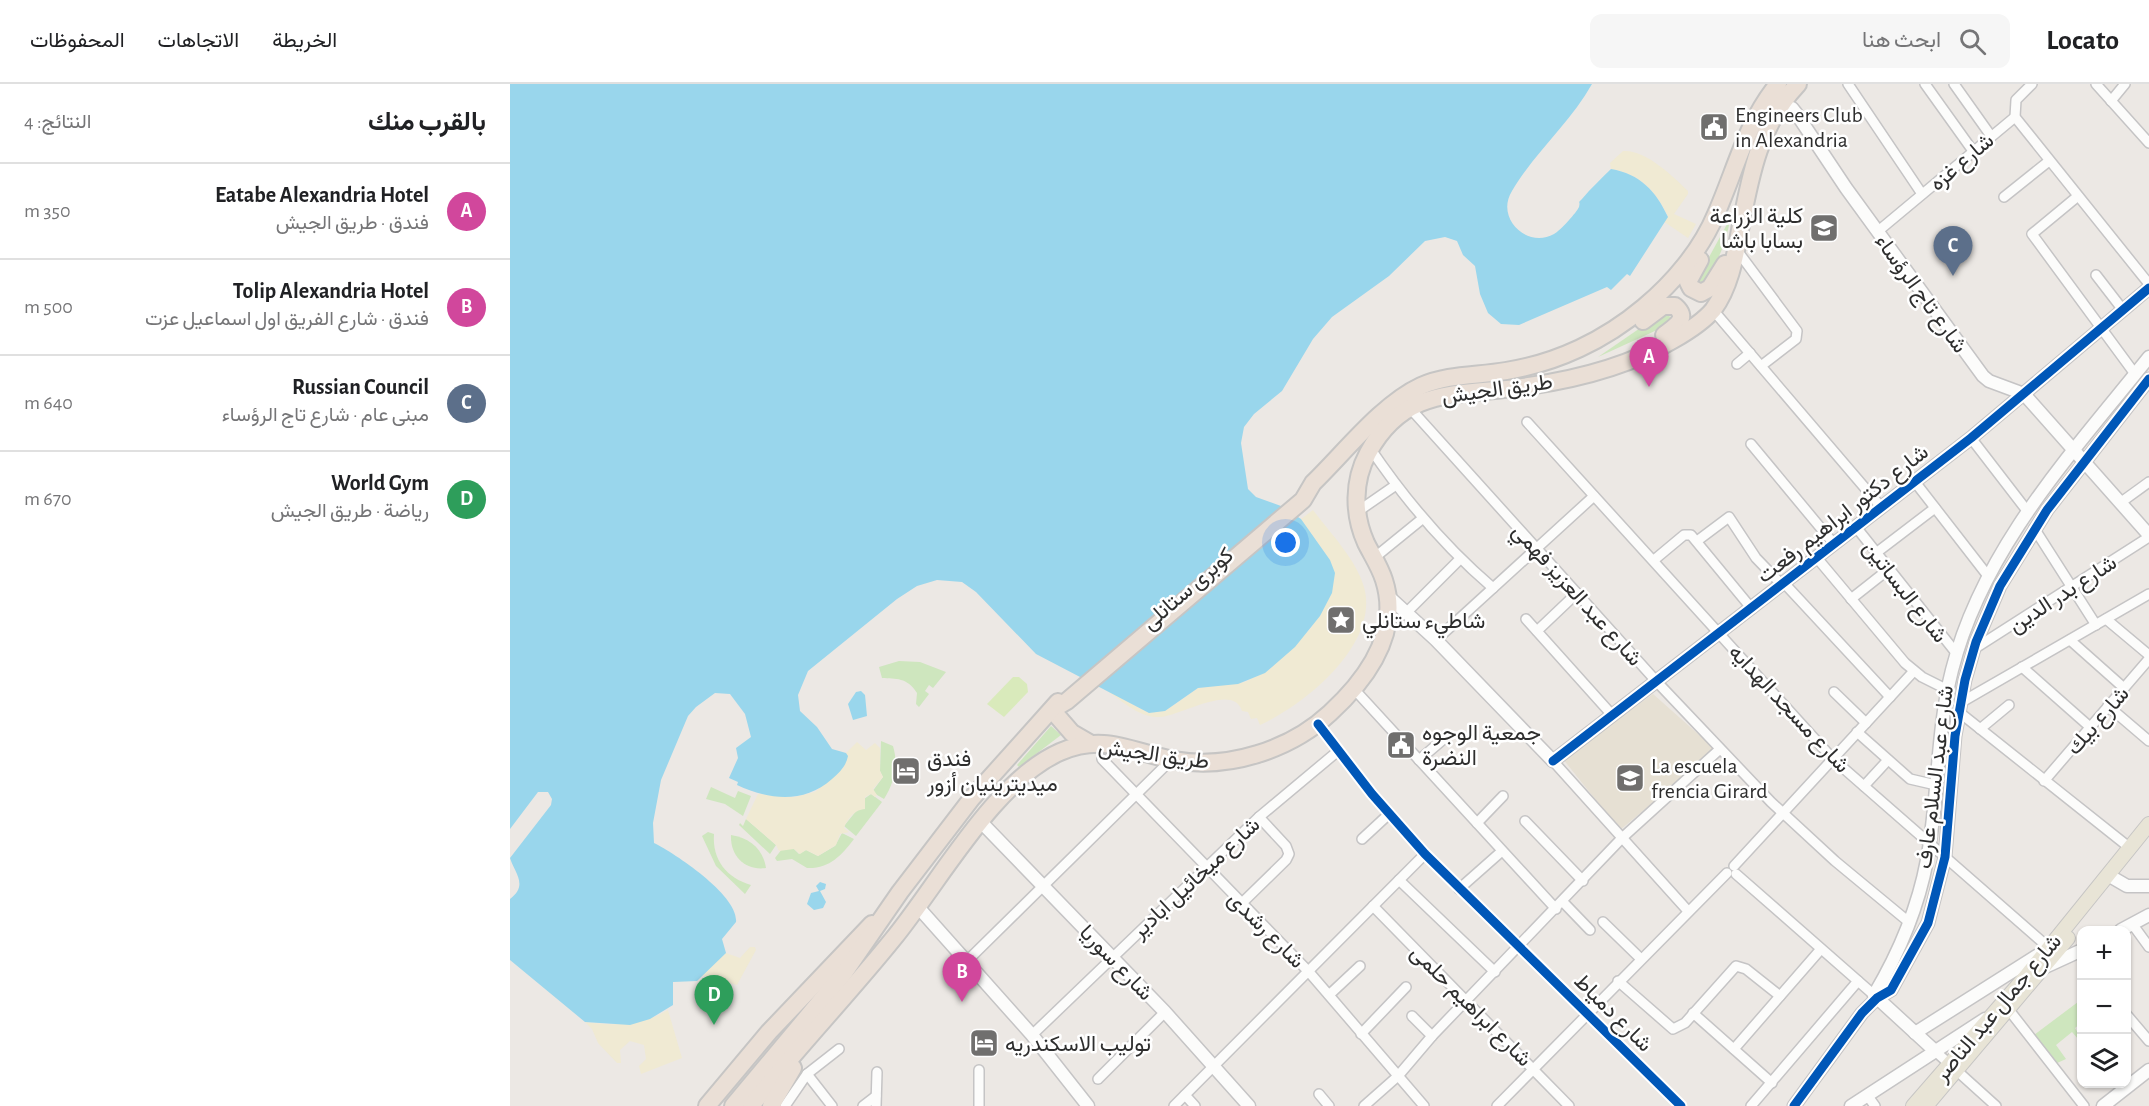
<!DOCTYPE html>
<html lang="ar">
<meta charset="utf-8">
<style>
:root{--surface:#fff;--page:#f6f6f6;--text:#202124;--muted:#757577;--line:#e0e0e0;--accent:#b45309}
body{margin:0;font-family:"Alegreya Sans",Vazirmatn,sans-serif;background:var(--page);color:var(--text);direction:rtl}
.controls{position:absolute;right:18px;bottom:18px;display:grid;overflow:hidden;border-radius:12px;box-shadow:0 2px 4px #0004}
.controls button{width:54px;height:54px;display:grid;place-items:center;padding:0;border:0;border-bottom:2px solid var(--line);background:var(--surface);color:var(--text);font:30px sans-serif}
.you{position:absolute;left:776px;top:459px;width:21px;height:21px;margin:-15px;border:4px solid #fff;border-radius:50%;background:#1a73e8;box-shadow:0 0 0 9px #1a73e833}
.badge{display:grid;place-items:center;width:39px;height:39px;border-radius:50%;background:var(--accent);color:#fff;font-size:20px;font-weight:700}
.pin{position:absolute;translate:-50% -50px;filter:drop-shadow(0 2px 3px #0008)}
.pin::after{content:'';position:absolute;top:32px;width:21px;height:18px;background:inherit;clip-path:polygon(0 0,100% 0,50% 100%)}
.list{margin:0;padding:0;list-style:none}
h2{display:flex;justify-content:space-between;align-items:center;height:78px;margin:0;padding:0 24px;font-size:26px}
h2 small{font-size:20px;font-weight:400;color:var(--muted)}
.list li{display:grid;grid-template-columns:39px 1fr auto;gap:18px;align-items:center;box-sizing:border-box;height:96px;padding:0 24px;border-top:2px solid var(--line)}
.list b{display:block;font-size:22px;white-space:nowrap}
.list p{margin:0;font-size:20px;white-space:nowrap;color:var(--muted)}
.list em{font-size:20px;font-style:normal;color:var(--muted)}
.icon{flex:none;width:33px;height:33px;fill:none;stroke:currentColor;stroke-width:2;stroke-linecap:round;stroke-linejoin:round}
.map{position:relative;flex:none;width:1639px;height:1022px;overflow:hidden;direction:ltr}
header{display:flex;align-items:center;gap:36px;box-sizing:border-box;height:84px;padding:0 30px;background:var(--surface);border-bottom:2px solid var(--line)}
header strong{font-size:28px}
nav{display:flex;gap:33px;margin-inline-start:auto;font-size:21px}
.search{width:420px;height:54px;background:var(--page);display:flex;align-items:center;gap:15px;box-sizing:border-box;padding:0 21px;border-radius:12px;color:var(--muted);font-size:22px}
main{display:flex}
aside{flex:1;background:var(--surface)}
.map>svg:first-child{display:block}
</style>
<header>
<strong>Locato</strong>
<div class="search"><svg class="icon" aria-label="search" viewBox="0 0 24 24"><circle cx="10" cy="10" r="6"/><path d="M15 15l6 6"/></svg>ابحث هنا</div>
<nav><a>الخريطة</a><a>الاتجاهات</a><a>المحفوظات</a></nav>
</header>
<main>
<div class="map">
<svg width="1639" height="1022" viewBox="0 0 1639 1022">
<rect width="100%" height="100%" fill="#ece8e4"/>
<polygon fill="#e6e0d3" points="1143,610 1206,666 1110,746 1053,675"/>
<g fill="#cee6be">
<polygon points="1221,133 1215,158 1199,196 1190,199 1187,195"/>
<polygon points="1152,229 1161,233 1158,241 1088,273"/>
<path d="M389,577L410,578L436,588L423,604L419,601L415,607L419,610L409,623L406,620L407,609C397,593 386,595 372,594L369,583Z"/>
<polygon points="541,642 551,651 509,683 507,681"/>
<path d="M371,657L383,662C389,682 384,699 374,715L362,708L373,693L370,687Z"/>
<polygon points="201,703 225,714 228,707 241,712 233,732 215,720 196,715"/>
<polygon points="361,710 372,718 346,752 334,742 347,726 353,725 354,715"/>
<polygon points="236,735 266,761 260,770 229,741 230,739 233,742"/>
<path d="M198,748L204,750C202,776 217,794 241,801L235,810L206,782L192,752Z"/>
<path d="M332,749L344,755C331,772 319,785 297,784L282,775L267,777L265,774L272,765H284L289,770L296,766L308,772L325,762Z"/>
<path d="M221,751C240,754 253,765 256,784C235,787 220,772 221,751Z"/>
<polygon points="1568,918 1571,922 1571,939 1565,944 1571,954 1569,956 1562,948 1546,961 1556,975 1545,980 1524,951"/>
</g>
<g fill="#f0ead3">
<path d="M1113,67C1135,65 1163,92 1178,107V110L1164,130L1186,140L1178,154L1153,137L1158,132C1146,107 1130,90 1101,85L1100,79Z"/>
<path d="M803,426C820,449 846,475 854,503C870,560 795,621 750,641L747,634L741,635L738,628L732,627C723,597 667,635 646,633C627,632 611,616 596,606L639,629L664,621L688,604L735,598L760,585L802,543L820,476L791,435Z"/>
<path d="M347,658L356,666L365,659L370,664V687L373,693L363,705L367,711L365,713L361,710L355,713V725C345,725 337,735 334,744L339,748L330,750L326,761L308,772L296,766L290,770L284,765L269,767L266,761L236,735L248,710L284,713L305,708L334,683L336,669Z"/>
<polygon points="240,863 245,863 246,866 227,901 192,891 216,869 230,874"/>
<path d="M158,926L172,974L131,990L129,982L136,975L134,961L120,957L110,966L111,979H107L88,959L82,945L75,938C105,942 131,942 158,926Z"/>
</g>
<polygon fill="#d9eabb" points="503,593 509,593 517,600 518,608 494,633 477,620"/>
<g fill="#99d6ec">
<path d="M0,0H1082C1060,39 1025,68 1002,107C985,134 1017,165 1044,150C1050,147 1067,128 1069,123C1071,115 1066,121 1072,115C1081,104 1091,95 1101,85C1130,90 1146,107 1158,133L1120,192L1117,190L1101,206L1097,203L1009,241L991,240L978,229L970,210L965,182L953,171L947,157L935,153L915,157L879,192L822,233L803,255L772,307L744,330L734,343L731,359L738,405L746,413L771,422L791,435L820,476L825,489L822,509L810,532L785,563L755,589L728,600L688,604L655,627L639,629L526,570L466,508L452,498L427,496L407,502L387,515L298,587L288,611L290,627L307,643L322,665L336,669L338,672C336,682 330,688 322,695C294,720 259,716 227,701L228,698L219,694L228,674L226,664L241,653L235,630L220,610L205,609L186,623L178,632L151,696L143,739L144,759C166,770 229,812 226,838L212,855L216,869L187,897L163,898V921L140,935L120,941L75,938L0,876V815C19,801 4,788 0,774L41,721L42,715L38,708H28L0,745Z"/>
<polygon points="351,607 355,611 357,632 343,636 338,620 346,608"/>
<polygon points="310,798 316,800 315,805 310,807 316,818 313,824 304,826 297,820 301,809 309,807 306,802"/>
</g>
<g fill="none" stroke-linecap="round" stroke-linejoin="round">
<g stroke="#c5c4c5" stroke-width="12">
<g id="street">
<polyline points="1338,0 1412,110"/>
<polyline points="1415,0 1463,67"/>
<polyline points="1444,0 1481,52"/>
<polyline points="1522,0 1506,16 1505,33 1639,200"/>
<polyline points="1586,0 1639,59"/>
<polyline points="1601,17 1615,0"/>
<polyline points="1568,112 1522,150 1625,290"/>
<polyline points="1494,113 1539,77"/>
<polyline points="1367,148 1505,33"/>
<polyline points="1226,165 1287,247 1286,255 1251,282"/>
<polyline points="1586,191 1613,226"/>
<polyline points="1203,226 1372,424"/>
<polyline points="1227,280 1240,269"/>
<polyline points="899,323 1147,598 1261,718 1325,777 1400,839"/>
<polyline points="1017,338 1323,675 1538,863"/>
<polyline points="1461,354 1518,428"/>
<polyline points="1241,360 1324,460"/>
<path d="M860,364C896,417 935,463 983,504"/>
<polyline points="1405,398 1478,492"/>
<polyline points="1610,419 1639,398"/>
<polyline points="847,428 886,401"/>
<polyline points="1346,443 1447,570"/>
<polyline points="1524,444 1586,541"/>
<polyline points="1187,457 1219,433 1246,474 1272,501"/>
<polyline points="1366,469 1425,424"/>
<polyline points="864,474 912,435"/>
<polyline points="1307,474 1395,579 1412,593 1438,606"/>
<polyline points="1144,476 1174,451 1181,451 1242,525"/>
<polyline points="1274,499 1380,613"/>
<polyline points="1341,515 1379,485"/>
<polyline points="897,528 950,475"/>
<polyline points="1016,535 1103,632"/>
<polyline points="1596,535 1639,571"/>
<polyline points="1027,547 1067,509"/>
<polyline points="926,556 1084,412"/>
<polyline points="1560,556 1614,604"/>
<polyline points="1464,565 1639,453"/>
<polyline points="1512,583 1580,643"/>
<polyline points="844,605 1046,825"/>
<polyline points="1324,608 1356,639"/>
<polyline points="1450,619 1639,510"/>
<polyline points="1598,622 1639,657"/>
<polyline points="1449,628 1620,764"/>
<polyline points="808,640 862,710 915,770 1171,1022"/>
<polyline points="1470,645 1499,621"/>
<polyline points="1347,648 1400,695 1426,701"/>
<polyline points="592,675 799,888 914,1022"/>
<polyline points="909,676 936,653"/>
<polyline points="1043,677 1178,827"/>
<polyline points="1534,697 1639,575"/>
<polyline points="1354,702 1378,676"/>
<polyline points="1015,737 1073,797"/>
<polyline points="967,739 993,712"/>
<polyline points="852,755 879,730"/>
<polyline points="1224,782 1404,587"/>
<polyline points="1226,790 1364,911"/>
<polyline points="889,796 985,888"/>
<polyline points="949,805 992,767"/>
<polyline points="1053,818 1080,846"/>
<polyline points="732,819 776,776 779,770 776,762 749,733"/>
<polyline points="863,822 1059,1022"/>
<polyline points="1093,838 1131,875"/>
<polyline points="1623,841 1639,863"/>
<polyline points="457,877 661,676"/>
<polyline points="1108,897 1163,945 1175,939 1226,882 1236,885 1270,912"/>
<polyline points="819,911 850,882"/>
<polyline points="1499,926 1574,1022"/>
<polyline points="1183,929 1262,999"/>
<polyline points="1616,930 1639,957"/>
<polyline points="902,932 922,952"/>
<polyline points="851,950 896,903"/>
<polyline points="522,951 749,733 828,667"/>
<polyline points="1224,965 1311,865"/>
<polyline points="1425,967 1486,1022"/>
<polyline points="469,986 469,1022"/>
<polyline points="297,990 322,1022"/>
<polyline points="588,995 655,928"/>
<polyline points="809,1010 819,1022"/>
<polyline points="675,1011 685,1022"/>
<polyline points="1357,1011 1365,1022"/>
<polyline points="275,1022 297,990 329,965"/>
<polyline points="353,1022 366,1012"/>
<polyline points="366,1022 367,988"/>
<polyline points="664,1022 915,770"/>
<polyline points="854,1022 888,992 922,952 1112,754 1210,665"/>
<polyline points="987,1022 1217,789"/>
<polyline points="1241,1022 1348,897"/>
</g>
</g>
<g stroke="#c5c4c5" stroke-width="15">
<g id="secondary">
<polyline points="1270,21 1282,24 1286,29 1336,104 1473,292 1479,297 1514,310 1639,451"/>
<polyline points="878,512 926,556 1043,677 1461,354 1639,204"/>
<polyline points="471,738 655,928 739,1022"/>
<polyline points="1598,791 1617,802 1639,802"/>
<polyline points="408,823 522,951 578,1022"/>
<polyline points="1611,846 1639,831"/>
<polyline points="1535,883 1572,866"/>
<polyline points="1405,949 1533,868"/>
<path d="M1425,967L1364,911C1389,869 1408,824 1417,776C1429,713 1426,649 1442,586C1473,464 1562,369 1639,273"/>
<polyline points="1284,1022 1352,929 1367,914 1381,906 1418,839 1435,773 1445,652 1455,596 1466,558 1490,502 1537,426 1639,295"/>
<polyline points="1341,1022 1475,935"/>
<polyline points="1593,1022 1639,986"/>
</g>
</g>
<g stroke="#c6c5c4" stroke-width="16">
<g id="primary">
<polyline points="1403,1022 1517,891 1639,740"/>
<polyline points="1416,1022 1558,854"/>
</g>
</g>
<g stroke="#c6c5c4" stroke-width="20">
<g id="highway">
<polyline points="1190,176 1178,198 1181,204 1191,209 1200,204 1215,180"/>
<path d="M1133,237L1153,222H1165C1180,235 1164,243 1154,251"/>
<path d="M542,626L557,617L793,416L803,399C834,369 872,320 911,302C938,290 967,292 996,287C1047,279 1095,256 1134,223C1163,199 1191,166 1206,130C1226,85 1236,39 1268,0"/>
<polyline points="542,626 562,649 581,660"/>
<polyline points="197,1022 259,948 362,840"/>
<polyline points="223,1022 334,889 390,808 462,714 548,618"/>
<path d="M241,1022C286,965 337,912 383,855C429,799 484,697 550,668C595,649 621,668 664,676C718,686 780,666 820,629C857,595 891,549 874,496C870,483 862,471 856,459C843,430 843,397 858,369C896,299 952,313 1019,302C1067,295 1121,281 1163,256C1177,248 1193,238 1203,226C1220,203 1225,173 1230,146C1240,93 1249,41 1288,0"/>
<polyline points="261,1022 283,984"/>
</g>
</g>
<use href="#street" stroke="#fcfcfb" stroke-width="9"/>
<use href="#secondary" stroke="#fcfcfb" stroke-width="12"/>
<use href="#primary" stroke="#e8e4d6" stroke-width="14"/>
<use href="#highway" stroke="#eadfd6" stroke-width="16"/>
<g stroke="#fff" stroke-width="13">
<g id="cycleway">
<polyline points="808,640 862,710 915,770 1171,1022"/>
<polyline points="1043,677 1461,354 1639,204"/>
<polyline points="1284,1022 1352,929 1367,914 1381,906 1418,839 1435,773 1445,652 1455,596 1466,558 1490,502 1537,426 1639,295"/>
</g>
</g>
<use href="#cycleway" stroke="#0057b8" stroke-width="9"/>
</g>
<defs>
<g id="civic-square" transform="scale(1.5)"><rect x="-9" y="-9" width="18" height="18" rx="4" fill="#706f6e" stroke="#fff"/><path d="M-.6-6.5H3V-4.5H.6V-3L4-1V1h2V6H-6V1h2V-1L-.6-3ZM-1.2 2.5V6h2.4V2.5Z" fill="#fff"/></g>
<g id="school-square" transform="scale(1.5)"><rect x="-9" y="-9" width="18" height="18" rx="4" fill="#706f6e" stroke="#fff"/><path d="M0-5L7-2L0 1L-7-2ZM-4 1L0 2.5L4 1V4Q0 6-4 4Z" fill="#fff"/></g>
<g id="sight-square" transform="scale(1.5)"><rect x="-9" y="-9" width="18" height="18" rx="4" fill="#706f6e" stroke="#fff"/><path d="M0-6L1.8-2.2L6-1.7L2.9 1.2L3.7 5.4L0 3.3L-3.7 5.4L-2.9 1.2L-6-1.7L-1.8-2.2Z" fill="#fff"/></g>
<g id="hotel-square" transform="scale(1.5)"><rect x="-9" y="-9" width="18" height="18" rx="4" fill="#706f6e" stroke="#fff"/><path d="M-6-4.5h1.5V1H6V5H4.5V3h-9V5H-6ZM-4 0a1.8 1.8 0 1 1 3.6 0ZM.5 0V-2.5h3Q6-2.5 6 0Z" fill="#fff"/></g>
</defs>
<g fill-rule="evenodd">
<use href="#civic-square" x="1204" y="43"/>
<use href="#school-square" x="1314" y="144"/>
<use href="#sight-square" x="831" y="536"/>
<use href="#civic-square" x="891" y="661"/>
<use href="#hotel-square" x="396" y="687"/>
<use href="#school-square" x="1120" y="694"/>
<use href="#hotel-square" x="474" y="959"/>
</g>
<g text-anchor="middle" stroke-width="5" stroke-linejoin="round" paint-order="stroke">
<g font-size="22" fill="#2e2e2e" stroke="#fff" text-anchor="start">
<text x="1225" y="38">Engineers Club<tspan x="1225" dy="25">in Alexandria</tspan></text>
<text x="1293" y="139" text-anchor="end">كلية الزراعة<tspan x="1293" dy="25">بسابا باشا</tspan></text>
<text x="852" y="544">شاطيء ستانلي</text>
<text x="912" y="656">جمعية الوجوه<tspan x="912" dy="25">النضرة</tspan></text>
<text x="417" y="682">فندق<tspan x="417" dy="25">ميديترينيان أزور</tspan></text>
<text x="1141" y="689">La escuela<tspan x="1141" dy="25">frencia Girard</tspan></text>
<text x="495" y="967">توليب الاسكندريه</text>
</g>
<g font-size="22" fill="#2e2e2e" stroke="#fff">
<text transform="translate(1451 77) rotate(-40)" y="8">شارع غزه</text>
<text transform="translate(1412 209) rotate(54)" y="8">شارع تاج الرؤساء</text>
<text transform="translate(987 304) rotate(-8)" y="8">طريق الجيش</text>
<text transform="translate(1332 429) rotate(-38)" y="8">شارع دكتور ابراهيم رفعت</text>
<text transform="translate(677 504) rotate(-41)" y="8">كوبرى ستانلى</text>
<text transform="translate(1396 507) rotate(52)" y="8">شارع البساتين</text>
<text transform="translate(1552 509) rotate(-33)" y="8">شارع بدر الدين</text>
<text transform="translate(1068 510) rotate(48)" y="8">شارع عبد العزيز فهمي</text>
<text transform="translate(1280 624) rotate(47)" y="8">شارع مسجد الهدايه</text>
<text transform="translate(1587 636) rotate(-49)" y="8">شارع بيك</text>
<text transform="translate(644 669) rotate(8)" y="8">طريق الجيش</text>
<text transform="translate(1424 693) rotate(-83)" y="8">شارع عبد السلام عارف</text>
<text transform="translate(685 793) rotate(-43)" y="8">شارع ميخائيل ابادير</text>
<text transform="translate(757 845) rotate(45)" y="8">شارع رشدى</text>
<text transform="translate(607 878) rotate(46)" y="8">شارع سوريا</text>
<text transform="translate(962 921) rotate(45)" y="8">شارع ابراهيم حلمى</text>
<text transform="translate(1487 923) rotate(-50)" y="8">شارع جمال عبد الناصر</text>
<text transform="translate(1104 928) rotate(45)" y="8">شارع دمياط</text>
</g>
</g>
</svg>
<div class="controls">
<button>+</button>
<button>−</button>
<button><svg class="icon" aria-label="layers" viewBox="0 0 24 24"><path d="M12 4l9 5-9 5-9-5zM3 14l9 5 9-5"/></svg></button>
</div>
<div class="you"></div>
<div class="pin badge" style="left:1139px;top:303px;background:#d1479c">A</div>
<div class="pin badge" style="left:452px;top:918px;background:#d1479c">B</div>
<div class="pin badge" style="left:1443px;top:192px;background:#5c6f8a">C</div>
<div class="pin badge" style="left:204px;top:941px;background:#2e9e5b">D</div>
</div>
<aside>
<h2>بالقرب منك<small>النتائج: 4</small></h2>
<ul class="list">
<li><span class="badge" style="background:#d1479c">A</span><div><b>Eatabe Alexandria Hotel</b><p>فندق · طريق الجيش</p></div><em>350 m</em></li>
<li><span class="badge" style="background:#d1479c">B</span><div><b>Tolip Alexandria Hotel</b><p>فندق · شارع الفريق اول اسماعيل عزت</p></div><em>500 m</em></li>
<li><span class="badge" style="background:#5c6f8a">C</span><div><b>Russian Council</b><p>مبنى عام · شارع تاج الرؤساء</p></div><em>640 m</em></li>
<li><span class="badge" style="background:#2e9e5b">D</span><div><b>World Gym</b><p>رياضة · طريق الجيش</p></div><em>670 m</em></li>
</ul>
</aside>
</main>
